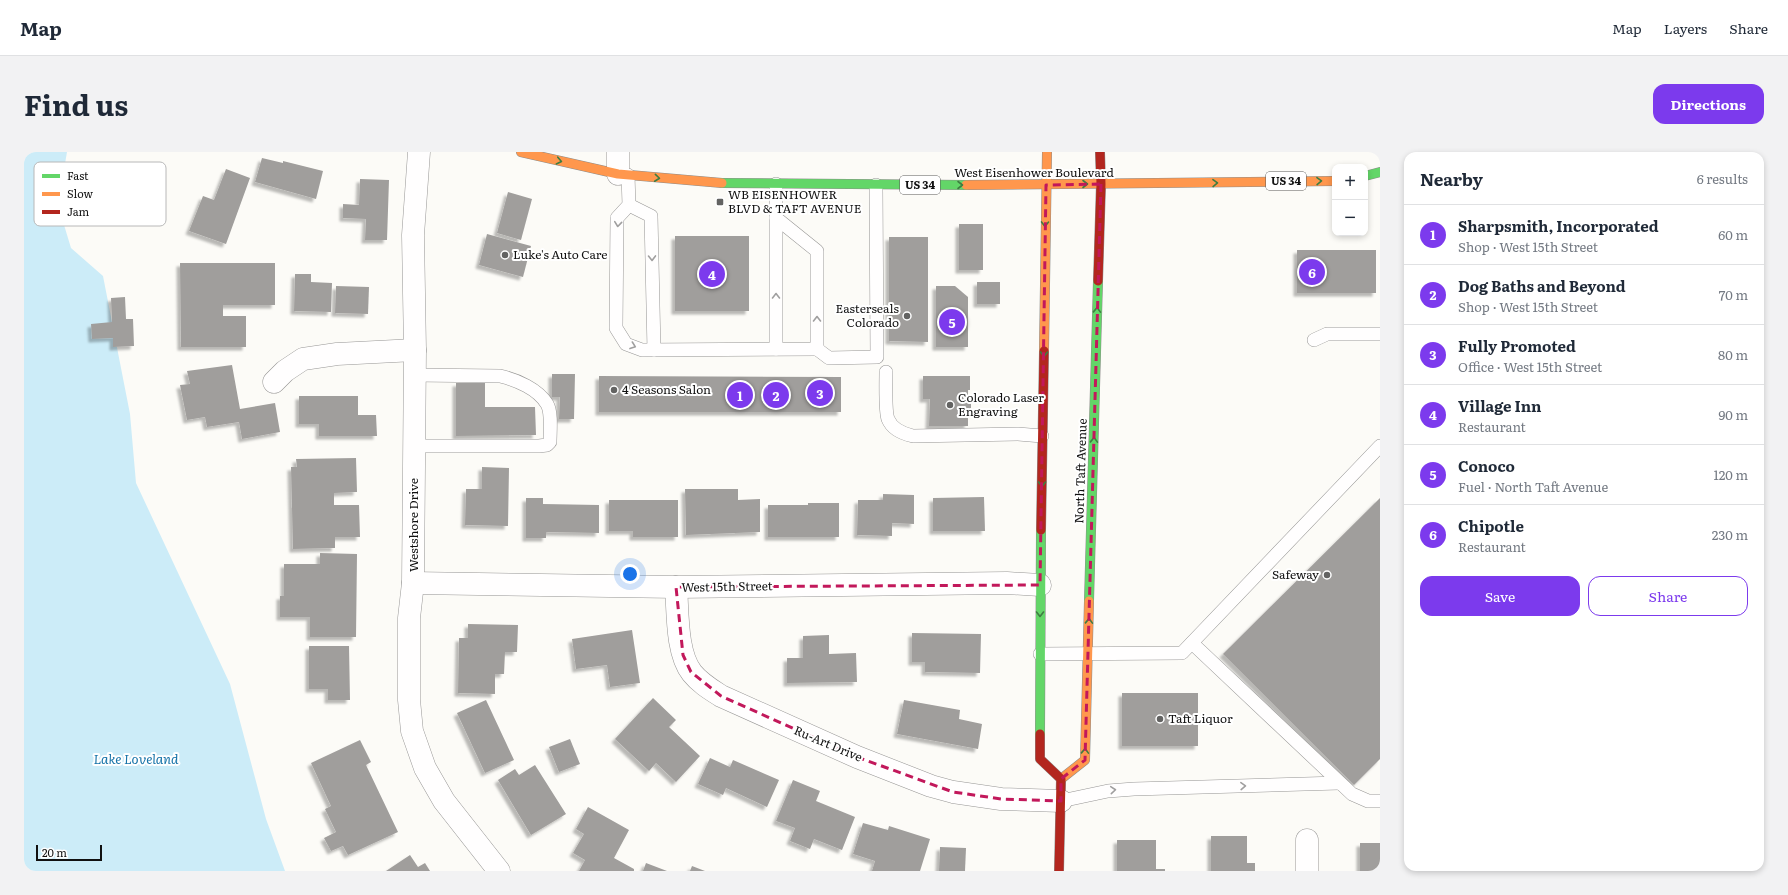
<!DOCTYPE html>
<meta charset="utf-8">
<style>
:root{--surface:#fff;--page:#f2f2f3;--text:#1f2937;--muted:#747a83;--line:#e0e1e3;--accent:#7c3aed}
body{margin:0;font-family:Literata,serif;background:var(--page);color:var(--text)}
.controls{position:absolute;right:12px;top:12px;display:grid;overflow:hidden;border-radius:8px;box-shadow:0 2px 6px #0003}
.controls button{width:36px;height:36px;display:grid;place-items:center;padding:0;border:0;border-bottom:1px solid var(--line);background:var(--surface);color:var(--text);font:20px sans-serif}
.scale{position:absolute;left:12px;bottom:10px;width:66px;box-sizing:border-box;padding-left:4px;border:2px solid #111;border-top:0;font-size:11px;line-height:14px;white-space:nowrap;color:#111;-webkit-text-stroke:3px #fff;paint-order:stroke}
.you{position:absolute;left:606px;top:422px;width:14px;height:14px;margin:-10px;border:3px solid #fff;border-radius:50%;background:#1a73e8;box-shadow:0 0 0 6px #1a73e833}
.badge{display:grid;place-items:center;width:26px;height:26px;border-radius:50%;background:var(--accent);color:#fff;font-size:13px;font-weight:700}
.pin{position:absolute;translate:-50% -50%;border:2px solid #fff;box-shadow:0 1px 4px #0006}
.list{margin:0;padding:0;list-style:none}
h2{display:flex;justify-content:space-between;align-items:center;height:52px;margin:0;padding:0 16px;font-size:17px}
h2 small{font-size:13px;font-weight:400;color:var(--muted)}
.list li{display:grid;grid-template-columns:26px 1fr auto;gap:12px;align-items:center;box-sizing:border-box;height:60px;padding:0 16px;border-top:1px solid var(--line)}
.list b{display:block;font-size:15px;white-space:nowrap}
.list p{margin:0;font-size:13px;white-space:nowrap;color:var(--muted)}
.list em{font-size:13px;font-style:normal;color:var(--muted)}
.actions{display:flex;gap:8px;padding:12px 16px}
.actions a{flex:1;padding:9px 0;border:1px solid var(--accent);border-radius:12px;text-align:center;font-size:14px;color:var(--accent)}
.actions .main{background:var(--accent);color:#fff}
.map{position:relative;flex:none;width:1356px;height:719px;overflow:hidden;border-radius:12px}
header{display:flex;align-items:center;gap:24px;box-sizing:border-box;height:56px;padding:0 20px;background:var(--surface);border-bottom:1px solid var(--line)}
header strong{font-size:19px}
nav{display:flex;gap:22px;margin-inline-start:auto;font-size:14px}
.intro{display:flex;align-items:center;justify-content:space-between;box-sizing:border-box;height:96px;padding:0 24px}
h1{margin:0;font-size:28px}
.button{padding:10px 18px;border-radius:12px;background:var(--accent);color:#fff;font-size:14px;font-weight:700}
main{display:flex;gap:24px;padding:0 24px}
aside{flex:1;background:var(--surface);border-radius:12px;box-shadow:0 2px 6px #0003}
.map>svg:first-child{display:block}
</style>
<header>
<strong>Map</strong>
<nav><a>Map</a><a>Layers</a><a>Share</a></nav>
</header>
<div class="intro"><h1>Find us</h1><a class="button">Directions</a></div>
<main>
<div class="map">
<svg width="1356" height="719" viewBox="0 0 1356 719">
<defs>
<filter id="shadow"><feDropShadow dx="-3.5" dy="3.5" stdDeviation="1" flood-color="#0004"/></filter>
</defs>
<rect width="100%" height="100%" fill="#fcfbf7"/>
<polygon fill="#ccecf8" points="0,0 43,0 34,53 47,96 79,124 106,262 112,331 206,532 242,667 261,719 0,719"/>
<g fill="#a09e9c" filter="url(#shadow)">
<polygon points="238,6 259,11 259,9 299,19 292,47 231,30"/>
<polygon points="202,17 226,26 202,92 165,79 179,44 190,48"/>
<polygon points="336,27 365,28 363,88 341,88 342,67 319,66 319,52 335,53"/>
<polygon points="484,40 508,47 497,88 473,81"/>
<rect x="935" y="72" width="24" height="46"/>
<polygon points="463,82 507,94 499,125 455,113"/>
<rect x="651" y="84" width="74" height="75"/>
<polygon points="865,85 904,85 904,190 865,189"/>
<rect x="1273" y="98" width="79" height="43"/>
<polygon points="156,111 251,111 251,153 199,153 199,164 222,164 222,195 157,195"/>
<polygon points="271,122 287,122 287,130 308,131 307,160 270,159"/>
<rect x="953" y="130" width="23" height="22"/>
<polygon points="312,134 345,135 344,162 311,161"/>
<polygon points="912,134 931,134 944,145 944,195 912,195"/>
<polygon points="101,145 102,167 109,167 110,194 89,195 89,186 68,187 67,172 88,170 87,146"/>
<polygon points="208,213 216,257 251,251 256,280 218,287 215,270 183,275 181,265 163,268 156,233 166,232 163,219"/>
<polygon points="528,222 551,222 550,267 535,267 536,245 528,245"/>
<polygon points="575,224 817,225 817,260 575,260"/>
<polygon points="899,224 946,224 946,238 944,238 944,248 947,248 947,258 944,258 944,274 905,274 906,247 899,247"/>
<polygon points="432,231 461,231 461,255 511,255 512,283 432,284"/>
<polygon points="275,244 334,244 334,263 352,263 353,284 295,284 295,272 275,272"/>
<polygon points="332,306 333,340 310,341 310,353 335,353 336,385 311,385 311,396 269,397 267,315 273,315 272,307"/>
<polygon points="458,315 485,316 484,374 441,373 442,337 458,337"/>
<polygon points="661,337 714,337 714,348 736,347 736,380 662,383"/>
<polygon points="859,342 890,343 890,372 868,371 868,384 833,383 834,348 859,348"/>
<polygon points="960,345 961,379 909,379 909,346"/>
<polygon points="502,346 519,346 519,352 575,353 575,381 522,380 522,386 502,386"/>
<polygon points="1356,346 1356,607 1330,633 1199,502"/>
<polygon points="585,348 654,348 654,385 609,385 609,379 585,379"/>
<polygon points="784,351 815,351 815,385 744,385 744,353 784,353"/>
<polygon points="296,401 333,402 332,485 286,485 286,465 256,465 256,444 260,444 260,412 296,412"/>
<polygon points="444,472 494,473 493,500 481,500 480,522 471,522 471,542 434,541 435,486 444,486"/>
<polygon points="608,478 616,531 586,535 583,513 552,517 548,487"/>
<polygon points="888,481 957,482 956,521 901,520 901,510 888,510"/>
<polygon points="805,483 805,502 832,501 833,530 763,531 763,506 779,506 779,484"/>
<polygon points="285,494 325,494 326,548 304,548 304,537 285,537"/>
<rect x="1098" y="541" width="76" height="53"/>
<polygon points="629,546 652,568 645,575 676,604 652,630 632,611 625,619 591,587"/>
<polygon points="462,548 490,608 461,621 433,561"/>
<polygon points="880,548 936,558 935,567 958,572 954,597 873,582"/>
<polygon points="546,587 556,612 535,620 525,595"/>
<polygon points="336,588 347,610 342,613 374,680 324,703 319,694 307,699 300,686 312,680 301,657 307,654 287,611"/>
<polygon points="686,606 706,615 709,608 755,628 743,655 702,636 699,643 674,632"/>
<polygon points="511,613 542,662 507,683 474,628 491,617 495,623"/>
<polygon points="769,628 796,639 792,649 831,665 818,698 790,687 786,697 766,689 771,676 752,669"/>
<polygon points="564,655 605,678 590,706 610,717 610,719 555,719 561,708 549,701 560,682 552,677"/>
<polygon points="839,671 864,678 865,674 906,687 896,719 848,719 851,709 829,702"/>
<polygon points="1187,684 1223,684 1223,711 1231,711 1231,719 1187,719"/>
<polygon points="1093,688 1132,688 1132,717 1141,717 1141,719 1093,719"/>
<rect x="1336" y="691" width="20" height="28"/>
<polygon points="916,695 942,696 941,719 915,719"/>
<polygon points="386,703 394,715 401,711 406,719 362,719"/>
<polygon points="622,711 643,719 619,719"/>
<polygon points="668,714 681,719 666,719"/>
</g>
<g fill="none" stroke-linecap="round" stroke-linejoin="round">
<g stroke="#979695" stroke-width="14">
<g id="lane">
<polyline points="604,23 605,53 593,66 592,176 602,192 618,198 793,197 793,99 752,66 752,32"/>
<polyline points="605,53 627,64 630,198"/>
<polyline points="752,66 752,197"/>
<polyline points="1290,188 1303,182 1356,182"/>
<polyline points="793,197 805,206 853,205 852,33"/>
<path d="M862,220C862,229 861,260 864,267C868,277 880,282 889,284L994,282L1018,284"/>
<path d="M390,294H515L523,293L526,290C526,281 528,260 523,252C514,237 493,228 476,224L391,223"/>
<polyline points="1168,491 1328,642 1344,649 1356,649"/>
<polyline points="1016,502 1158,501 1356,294"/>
<polyline points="1037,649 1084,639 1110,637 1315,631"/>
</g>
</g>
<g stroke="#979695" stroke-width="23">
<g id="street">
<polyline points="395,0 389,83 391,198 389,431 385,466 385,548 388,579 401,616 420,649 475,719"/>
<polyline points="594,0 594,22"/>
<polyline points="250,230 261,219 279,207 313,202 391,198"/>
<polyline points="389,431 652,435 983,431 1016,433"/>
<path d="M652,435C654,459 652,501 668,521C676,531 686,537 697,544L833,605L907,634L929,640L977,647L1037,649"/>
<polyline points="1283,688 1283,719"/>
</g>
</g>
<g stroke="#8d8d8b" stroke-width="10">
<g id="fast">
<polyline points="1341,24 1356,20"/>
<polyline points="698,31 942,33"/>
<polyline points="1065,449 1074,129"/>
<polyline points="1016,582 1017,378"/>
</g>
</g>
<g stroke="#8d8d8b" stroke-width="10">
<g id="slow">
<polyline points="497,0 594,22 698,31"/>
<polyline points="942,33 1311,29"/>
<polyline points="1020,199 1023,0"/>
<polyline points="1037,627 1061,608 1065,449"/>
</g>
</g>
<g stroke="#8d8d8b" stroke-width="10">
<g id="jam">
<polyline points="1074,129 1077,32 1076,0"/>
<polyline points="1017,378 1020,199"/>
<polyline points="1016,582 1016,607 1037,627 1035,719"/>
</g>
</g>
<use href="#lane" stroke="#fffefe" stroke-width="13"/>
<use href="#street" stroke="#fffefe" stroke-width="22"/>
<use href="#fast" stroke="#63d668" stroke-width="9"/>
<use href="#slow" stroke="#ff974d" stroke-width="9"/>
<use href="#jam" stroke="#b3261e" stroke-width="9"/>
</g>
<defs><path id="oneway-chevron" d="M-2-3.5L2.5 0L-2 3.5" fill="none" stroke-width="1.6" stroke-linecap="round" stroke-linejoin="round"/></defs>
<g stroke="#3e7d41">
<use href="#oneway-chevron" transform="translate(535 9) rotate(12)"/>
<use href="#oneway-chevron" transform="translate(633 26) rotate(6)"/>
<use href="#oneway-chevron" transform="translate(1295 29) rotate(-1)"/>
<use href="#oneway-chevron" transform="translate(1191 31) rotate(-1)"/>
<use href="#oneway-chevron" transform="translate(1061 32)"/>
<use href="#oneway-chevron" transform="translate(936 33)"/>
<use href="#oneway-chevron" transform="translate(1021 72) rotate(91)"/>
<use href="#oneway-chevron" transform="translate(1073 158) rotate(-88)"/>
<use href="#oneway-chevron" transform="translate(1020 202) rotate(91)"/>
<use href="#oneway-chevron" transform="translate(1070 288) rotate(-88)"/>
<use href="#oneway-chevron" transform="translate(1018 332) rotate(91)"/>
<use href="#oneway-chevron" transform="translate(1016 462) rotate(90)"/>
<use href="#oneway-chevron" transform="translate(1065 469) rotate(-88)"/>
<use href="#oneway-chevron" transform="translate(1061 599) rotate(-88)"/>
</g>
<g stroke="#a09f9f">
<use href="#oneway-chevron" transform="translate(594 72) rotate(96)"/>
<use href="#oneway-chevron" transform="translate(628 106) rotate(89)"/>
<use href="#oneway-chevron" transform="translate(752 144) rotate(-90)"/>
<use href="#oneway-chevron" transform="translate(793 167) rotate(-90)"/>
<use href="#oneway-chevron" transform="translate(609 194) rotate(20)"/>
<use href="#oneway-chevron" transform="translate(1219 634) rotate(-2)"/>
<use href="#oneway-chevron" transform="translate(1089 638) rotate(-5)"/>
</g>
<path fill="none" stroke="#c2185b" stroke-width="3" stroke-dasharray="8 5" stroke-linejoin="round" d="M1077,32L1061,608L1037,627V649L977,647L929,640L833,605L697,544L667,520L659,503L652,435L1016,433L1022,33Z"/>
<g fill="#636362" stroke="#fff" stroke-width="1.5">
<rect x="692" y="46" width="8" height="8" rx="2"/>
<circle cx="481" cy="103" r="4"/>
<circle cx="883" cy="164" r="4"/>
<circle cx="590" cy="238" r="4"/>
<circle cx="926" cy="253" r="4"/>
<circle cx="1303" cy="423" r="4"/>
<circle cx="1136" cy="567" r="4"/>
</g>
<g text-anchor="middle" stroke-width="4" stroke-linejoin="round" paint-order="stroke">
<g fill="#fff" stroke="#585858" stroke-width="1">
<rect x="1242" y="20" width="40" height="18" rx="3"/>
<rect x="876" y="24" width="40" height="18" rx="3"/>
</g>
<g font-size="11" font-weight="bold" fill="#111">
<text x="1262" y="33">US 34</text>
<text x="896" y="37">US 34</text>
</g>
<g font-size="12" fill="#111" stroke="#fff">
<text x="1010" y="25">West Eisenhower Boulevard</text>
<text transform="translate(1057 319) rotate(-88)" y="4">North Taft Avenue</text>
<text transform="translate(390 373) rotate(-90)" y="4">Westshore Drive</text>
<text transform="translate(703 435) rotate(-1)" y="4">West 15th Street</text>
<text transform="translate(804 592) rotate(23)" y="4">Ru-Art Drive</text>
</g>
<g font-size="12" fill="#111" stroke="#fff" text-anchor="start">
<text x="704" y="47">WB EISENHOWER<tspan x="704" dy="14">BLVD &amp; TAFT AVENUE</tspan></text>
<text x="489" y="107">Luke's Auto Care</text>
<text x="875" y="161" text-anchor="end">Easterseals<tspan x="875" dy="14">Colorado</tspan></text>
<text x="598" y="242">4 Seasons Salon</text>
<text x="934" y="250">Colorado Laser<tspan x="934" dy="14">Engraving</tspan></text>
<text x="1295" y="427" text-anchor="end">Safeway</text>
<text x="1144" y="571">Taft Liquor</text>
</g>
<g font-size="13" font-style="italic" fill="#1472a8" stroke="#fff">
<text x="112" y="612">Lake Loveland</text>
</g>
</g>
<rect x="10" y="10" width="132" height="64" rx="6" fill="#fff" stroke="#b8b8b8" stroke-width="1"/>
<rect x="18" y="22" width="18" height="4" fill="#63d668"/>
<rect x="18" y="40" width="18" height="4" fill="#ff974d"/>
<rect x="18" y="58" width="18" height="4" fill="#b3261e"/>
<g font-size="11" fill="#111">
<text x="43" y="28">Fast</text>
<text x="43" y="46">Slow</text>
<text x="43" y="64">Jam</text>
</g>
</svg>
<div class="controls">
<button>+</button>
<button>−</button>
</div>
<div class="scale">20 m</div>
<div class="you"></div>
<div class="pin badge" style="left:716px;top:243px">1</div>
<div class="pin badge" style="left:752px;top:243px">2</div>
<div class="pin badge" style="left:796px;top:241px">3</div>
<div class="pin badge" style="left:688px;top:122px">4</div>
<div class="pin badge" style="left:928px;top:170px">5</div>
<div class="pin badge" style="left:1288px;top:120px">6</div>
</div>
<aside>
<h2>Nearby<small>6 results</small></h2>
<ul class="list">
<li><span class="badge">1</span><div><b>Sharpsmith, Incorporated</b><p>Shop · West 15th Street</p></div><em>60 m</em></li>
<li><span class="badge">2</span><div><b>Dog Baths and Beyond</b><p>Shop · West 15th Street</p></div><em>70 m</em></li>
<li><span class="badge">3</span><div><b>Fully Promoted</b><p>Office · West 15th Street</p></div><em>80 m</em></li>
<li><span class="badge">4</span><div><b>Village Inn</b><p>Restaurant</p></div><em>90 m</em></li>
<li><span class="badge">5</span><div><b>Conoco</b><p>Fuel · North Taft Avenue</p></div><em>120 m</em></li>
<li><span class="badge">6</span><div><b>Chipotle</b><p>Restaurant</p></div><em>230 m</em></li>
</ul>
<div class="actions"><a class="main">Save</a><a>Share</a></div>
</aside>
</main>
